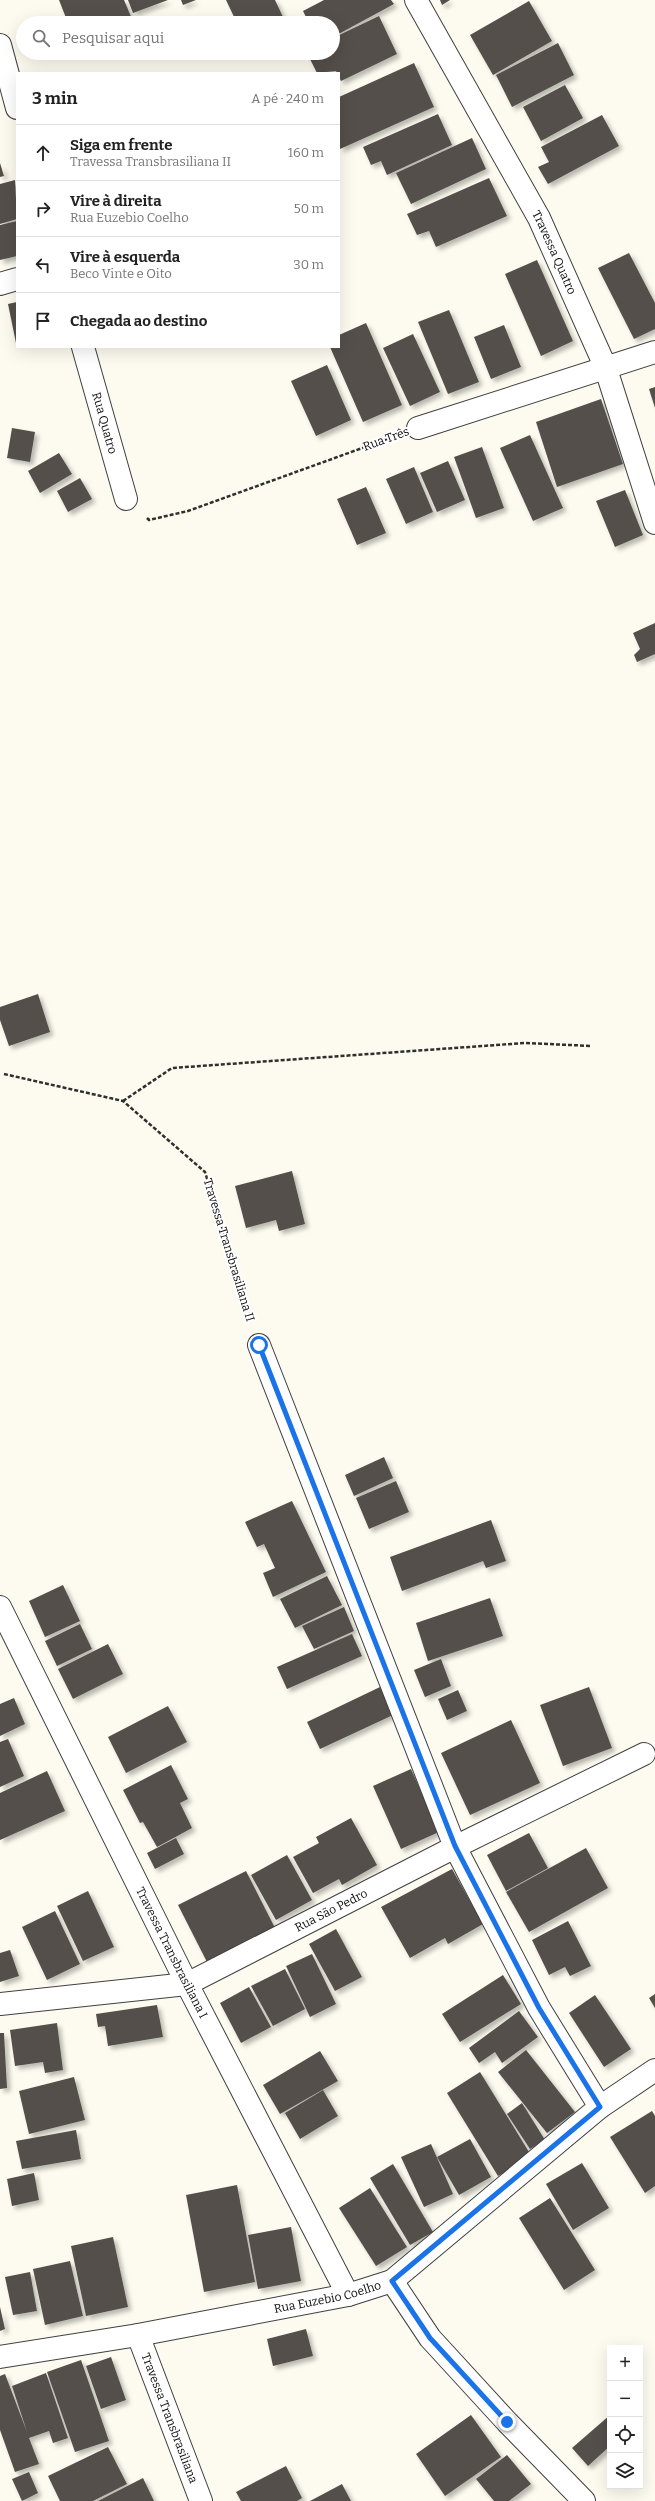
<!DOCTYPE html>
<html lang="pt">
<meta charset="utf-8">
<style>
:root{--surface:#fff;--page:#f2f2f2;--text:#222;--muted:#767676;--line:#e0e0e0}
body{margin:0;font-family:Bitter,serif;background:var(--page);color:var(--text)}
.controls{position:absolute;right:12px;bottom:12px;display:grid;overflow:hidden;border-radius:0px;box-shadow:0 4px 16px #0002}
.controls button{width:36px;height:36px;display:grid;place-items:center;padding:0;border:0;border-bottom:1px solid var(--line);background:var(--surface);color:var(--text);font:20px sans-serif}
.stop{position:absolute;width:12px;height:12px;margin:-9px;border:3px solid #1a73e8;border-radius:50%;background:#fff}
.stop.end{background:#1a73e8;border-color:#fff;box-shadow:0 1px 4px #0008}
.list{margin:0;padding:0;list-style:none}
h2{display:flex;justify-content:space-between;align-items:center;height:52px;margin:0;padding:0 16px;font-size:17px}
h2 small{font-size:13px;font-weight:400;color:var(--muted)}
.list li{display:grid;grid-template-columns:26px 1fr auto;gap:12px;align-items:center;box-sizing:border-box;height:56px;padding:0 16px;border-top:1px solid var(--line)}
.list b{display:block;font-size:15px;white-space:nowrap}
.list p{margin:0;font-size:13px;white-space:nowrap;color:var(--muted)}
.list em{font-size:13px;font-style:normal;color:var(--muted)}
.icon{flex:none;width:22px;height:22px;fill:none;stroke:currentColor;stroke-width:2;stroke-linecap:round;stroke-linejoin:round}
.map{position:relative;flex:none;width:655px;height:2501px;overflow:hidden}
.search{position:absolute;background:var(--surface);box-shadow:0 4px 16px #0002;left:16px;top:16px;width:324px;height:44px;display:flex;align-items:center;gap:10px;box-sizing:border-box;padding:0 14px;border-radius:22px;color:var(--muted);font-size:15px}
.panel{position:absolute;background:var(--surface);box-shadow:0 4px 16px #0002;left:16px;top:72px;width:324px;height:276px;border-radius:0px}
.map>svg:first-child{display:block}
</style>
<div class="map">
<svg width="655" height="2501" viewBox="0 0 655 2501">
<defs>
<filter id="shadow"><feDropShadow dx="3.5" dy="3.5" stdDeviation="2" flood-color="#0004"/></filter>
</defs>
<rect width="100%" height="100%" fill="#fdfbef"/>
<g fill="#544f4b" filter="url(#shadow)">
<polygon points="59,0 124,0 132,19 122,23 68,23"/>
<polygon points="128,0 168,0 133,13"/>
<polygon points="181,0 196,0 183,5"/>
<polygon points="226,0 275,0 283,17 270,23 237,23"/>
<polygon points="324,0 391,0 394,4 333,37 333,23 309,23 303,11"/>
<polygon points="440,0 450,0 442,5"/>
<polygon points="529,1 552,41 493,75 470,35"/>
<polygon points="379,16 397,54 341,81 336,71 317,73 307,53 333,53 333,38"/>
<polygon points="558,43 574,75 512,107 496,75"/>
<polygon points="414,63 434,107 340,149 339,97"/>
<polygon points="565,85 583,118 541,141 523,107"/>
<polygon points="438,114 452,145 387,175 381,161 371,165 363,147"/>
<polygon points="602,115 619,146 548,184 538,167 549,162 541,147"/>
<polygon points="472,138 486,169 411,204 396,173"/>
<polygon points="0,163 4,176 0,177"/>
<polygon points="489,178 507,216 436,247 429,231 417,235 407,214"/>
<polygon points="15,180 17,219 0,224 0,184"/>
<polygon points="17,221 17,256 0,260 0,225"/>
<polygon points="629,253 655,303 655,329 634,339 598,268"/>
<polygon points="537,260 573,341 541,356 505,274"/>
<polygon points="17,302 17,343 16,343 8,304"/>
<polygon points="449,310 479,382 448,394 418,322"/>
<polygon points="366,323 402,405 363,422 330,347 339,347 339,335"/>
<polygon points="504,325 521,367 491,379 474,337"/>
<polygon points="413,334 440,392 410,406 383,348"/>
<polygon points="327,365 351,420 316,436 291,381"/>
<polygon points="655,387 655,408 649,389"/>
<polygon points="601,399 623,464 557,487 536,422"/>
<polygon points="12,428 35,432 30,462 7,458"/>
<polygon points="530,435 563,508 533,521 500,448"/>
<polygon points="482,447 504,508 476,518 454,457"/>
<polygon points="59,453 72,474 40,493 28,471"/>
<polygon points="448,461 465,500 437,512 420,473"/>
<polygon points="414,467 433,512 406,524 386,479"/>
<polygon points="80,478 92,499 68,512 57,491"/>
<polygon points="366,487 386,533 357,545 337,499"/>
<polygon points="625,490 643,535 615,547 596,501"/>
<polygon points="655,623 655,654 637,662 634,655 640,649 633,633"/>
<polygon points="38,994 50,1032 9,1046 0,1020 0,1007"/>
<polygon points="292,1171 305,1224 279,1231 276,1220 246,1228 235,1186"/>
<polygon points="384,1457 393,1478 354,1496 345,1475"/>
<polygon points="396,1481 409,1512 369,1529 356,1498"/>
<polygon points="292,1501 326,1572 273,1597 263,1573 275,1568 264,1544 257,1547 245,1522"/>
<polygon points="491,1520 506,1561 486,1568 483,1561 402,1591 390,1557"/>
<polygon points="327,1576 342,1605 295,1628 280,1599"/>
<polygon points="63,1585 80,1621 45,1637 29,1601"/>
<polygon points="490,1598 503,1636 428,1661 416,1623"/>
<polygon points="344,1607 354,1631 314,1649 302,1626"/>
<polygon points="80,1624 92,1649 57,1666 45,1641"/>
<polygon points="352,1634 362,1656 287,1689 277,1667"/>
<polygon points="108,1644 123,1674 73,1699 58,1669"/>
<polygon points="441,1659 451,1686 425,1697 414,1670"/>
<polygon points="380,1687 393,1715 320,1749 307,1722"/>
<polygon points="589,1687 612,1748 563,1766 540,1705"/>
<polygon points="458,1690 467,1711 447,1720 438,1699"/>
<polygon points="14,1698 25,1724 0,1736 0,1704"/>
<polygon points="168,1706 187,1742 126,1773 108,1737"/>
<polygon points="511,1720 540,1783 470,1815 441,1753"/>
<polygon points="8,1739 24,1776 0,1787 0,1742"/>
<polygon points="171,1765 188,1799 180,1803 192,1828 157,1847 143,1822 140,1823 123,1790"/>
<polygon points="411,1769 439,1832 401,1849 373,1786"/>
<polygon points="47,1771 65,1811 0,1840 0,1793"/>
<polygon points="351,1818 377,1865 342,1885 339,1879 313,1893 293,1857 319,1843 316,1837"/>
<polygon points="529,1833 548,1868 506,1891 487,1855"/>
<polygon points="176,1838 184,1854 155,1869 147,1853"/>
<polygon points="586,1848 608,1888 529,1932 506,1892"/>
<polygon points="287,1855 312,1900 276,1920 251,1875"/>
<polygon points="452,1869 483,1924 448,1944 445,1938 410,1958 381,1907"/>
<polygon points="246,1871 275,1928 207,1962 178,1905"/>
<polygon points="88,1891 114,1947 83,1961 57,1906"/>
<polygon points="55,1911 80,1964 47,1980 22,1927"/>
<polygon points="568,1921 591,1966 570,1976 565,1967 549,1975 532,1940"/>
<polygon points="336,1929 362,1977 335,1991 309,1944"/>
<polygon points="10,1950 19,1976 0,1982 0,1953"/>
<polygon points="312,1954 336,2004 310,2017 286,1966"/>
<polygon points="285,1969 305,2009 273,2026 251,1986"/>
<polygon points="503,1975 521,2004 460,2042 442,2014"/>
<polygon points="249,1987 271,2027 241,2043 220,2003"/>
<polygon points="655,1994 655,2008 649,1998"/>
<polygon points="595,1995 631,2049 604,2067 569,2013"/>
<polygon points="157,2005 163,2037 108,2046 105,2026 98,2027 96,2014"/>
<polygon points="519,2011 538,2037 502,2063 495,2052 479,2063 469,2048"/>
<polygon points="57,2023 63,2070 45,2073 43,2062 15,2066 10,2030"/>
<polygon points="0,2033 4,2033 7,2088 0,2089"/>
<polygon points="526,2050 575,2112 547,2133 498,2072"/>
<polygon points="320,2051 338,2081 280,2114 263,2085"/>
<polygon points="480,2072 532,2157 498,2176 447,2093"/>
<polygon points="74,2077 85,2120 29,2134 19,2091"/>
<polygon points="323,2090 338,2116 300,2139 285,2113"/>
<polygon points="522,2103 545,2140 530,2149 507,2114"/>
<polygon points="652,2111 655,2116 655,2186 645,2193 610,2137"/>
<polygon points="76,2130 81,2159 22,2169 16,2141"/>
<polygon points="470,2139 491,2177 459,2195 437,2157"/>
<polygon points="431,2144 453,2194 424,2207 401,2157"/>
<polygon points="582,2163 609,2208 573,2230 546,2184"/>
<polygon points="393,2164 433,2232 410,2245 370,2178"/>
<polygon points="34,2173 39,2200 12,2206 7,2179"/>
<polygon points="237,2185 255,2282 204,2292 186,2195"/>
<polygon points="370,2188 407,2247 376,2266 339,2208"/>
<polygon points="550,2198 595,2270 564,2290 519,2218"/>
<polygon points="291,2227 301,2281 258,2289 248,2235"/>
<polygon points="113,2237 128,2307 86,2316 71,2246"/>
<polygon points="70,2261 83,2316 45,2325 33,2269"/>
<polygon points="30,2272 37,2311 13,2315 5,2277"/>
<polygon points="0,2307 5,2329 0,2331"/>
<polygon points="306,2329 313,2356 273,2366 267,2339"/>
<polygon points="111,2357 126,2400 101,2409 86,2366"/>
<polygon points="81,2360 109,2441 75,2452 47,2372"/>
<polygon points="46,2373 68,2438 53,2443 49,2431 29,2438 39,2464 15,2472 0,2430 0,2376 5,2374 27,2432 12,2386"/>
<polygon points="471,2415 501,2457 445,2496 416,2454"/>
<polygon points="610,2415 610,2446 588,2466 572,2448"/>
<polygon points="108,2447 127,2484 93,2501 60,2501 48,2476"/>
<polygon points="507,2455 531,2484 509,2501 494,2501 476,2479"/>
<polygon points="286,2466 302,2498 297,2501 241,2501 236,2492"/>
<polygon points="29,2472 38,2493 22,2501 12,2479"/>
<polygon points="143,2478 154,2501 98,2501"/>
<polygon points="342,2484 351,2501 310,2501"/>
</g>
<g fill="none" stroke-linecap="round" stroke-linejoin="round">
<g stroke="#404040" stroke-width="24">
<g id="minor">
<path id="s1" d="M416,0L539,218L605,366L655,523"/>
<polyline points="0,45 17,108"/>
<polyline points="0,284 17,279"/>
<path id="s2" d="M83,347L126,499"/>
<polyline points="418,428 655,352"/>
<polyline points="259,1345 455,1847 539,2008 600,2107"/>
<path id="s3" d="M0,1607L187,1984L348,2295"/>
<path id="s4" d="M0,2004L187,1984L455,1847L644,1754"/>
<polyline points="392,2281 430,2338 507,2422 584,2501"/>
<path id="s5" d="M138,2335L201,2501"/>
<path id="s6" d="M0,2357L138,2335L348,2295L392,2281L600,2107L655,2070"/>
</g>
</g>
<g stroke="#2f2f2f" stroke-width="2.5" stroke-dasharray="4 2" stroke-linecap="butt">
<polyline points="147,518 149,520 188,511 390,438"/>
<polyline points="4,1074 123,1101 205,1172 250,1318"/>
<polyline points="123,1101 172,1068 525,1043 592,1046"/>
</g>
<use href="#minor" stroke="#fff" stroke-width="22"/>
</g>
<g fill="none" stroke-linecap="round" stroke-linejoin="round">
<polyline stroke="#1a73e8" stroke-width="5" points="259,1345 455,1846 539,2008 600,2107 392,2281 430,2338 507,2422"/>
</g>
<g text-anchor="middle" stroke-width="4" stroke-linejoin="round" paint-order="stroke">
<g font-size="12" fill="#0d0d0d" stroke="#fff">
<text dy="4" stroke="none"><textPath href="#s1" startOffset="288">Travessa Quatro</textPath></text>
<text dy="4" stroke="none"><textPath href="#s2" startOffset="79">Rua Quatro</textPath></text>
<text transform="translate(386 439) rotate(-20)" y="4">Rua Três</text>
<text transform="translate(229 1250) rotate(73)" y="4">Travessa Transbrasiliana II</text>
<text dy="4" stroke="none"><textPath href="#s4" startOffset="350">Rua São Pedro</textPath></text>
<text dy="4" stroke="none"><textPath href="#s3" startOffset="386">Travessa Transbrasiliana I</textPath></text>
<text dy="4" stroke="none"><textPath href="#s6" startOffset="333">Rua Euzebio Coelho</textPath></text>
<text dy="4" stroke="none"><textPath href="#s5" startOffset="89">Travessa Transbrasiliana</textPath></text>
</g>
</g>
</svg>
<div class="controls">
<button>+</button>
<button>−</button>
<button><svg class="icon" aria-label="locate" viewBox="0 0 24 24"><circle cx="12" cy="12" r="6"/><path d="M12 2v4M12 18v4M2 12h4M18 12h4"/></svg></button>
<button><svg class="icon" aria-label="layers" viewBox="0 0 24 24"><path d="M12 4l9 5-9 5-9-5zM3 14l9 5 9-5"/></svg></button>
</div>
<div class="stop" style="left:259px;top:1345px"></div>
<div class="stop end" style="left:507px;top:2422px"></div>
<div class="search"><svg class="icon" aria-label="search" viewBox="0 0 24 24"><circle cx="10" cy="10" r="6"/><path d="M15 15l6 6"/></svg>Pesquisar aqui</div>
<section class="panel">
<h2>3 min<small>A pé · 240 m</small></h2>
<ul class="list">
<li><svg class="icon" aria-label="ahead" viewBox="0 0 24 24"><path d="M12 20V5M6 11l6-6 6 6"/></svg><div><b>Siga em frente</b><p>Travessa Transbrasiliana II</p></div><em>160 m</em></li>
<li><svg class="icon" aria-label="right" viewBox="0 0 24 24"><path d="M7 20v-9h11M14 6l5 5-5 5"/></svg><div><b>Vire à direita</b><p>Rua Euzebio Coelho</p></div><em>50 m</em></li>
<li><svg class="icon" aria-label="left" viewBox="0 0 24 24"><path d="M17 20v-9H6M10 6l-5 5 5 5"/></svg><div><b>Vire à esquerda</b><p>Beco Vinte e Oito</p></div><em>30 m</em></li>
<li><svg class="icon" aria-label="arrive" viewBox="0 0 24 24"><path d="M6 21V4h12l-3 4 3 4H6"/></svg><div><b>Chegada ao destino</b></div></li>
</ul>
</section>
</div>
